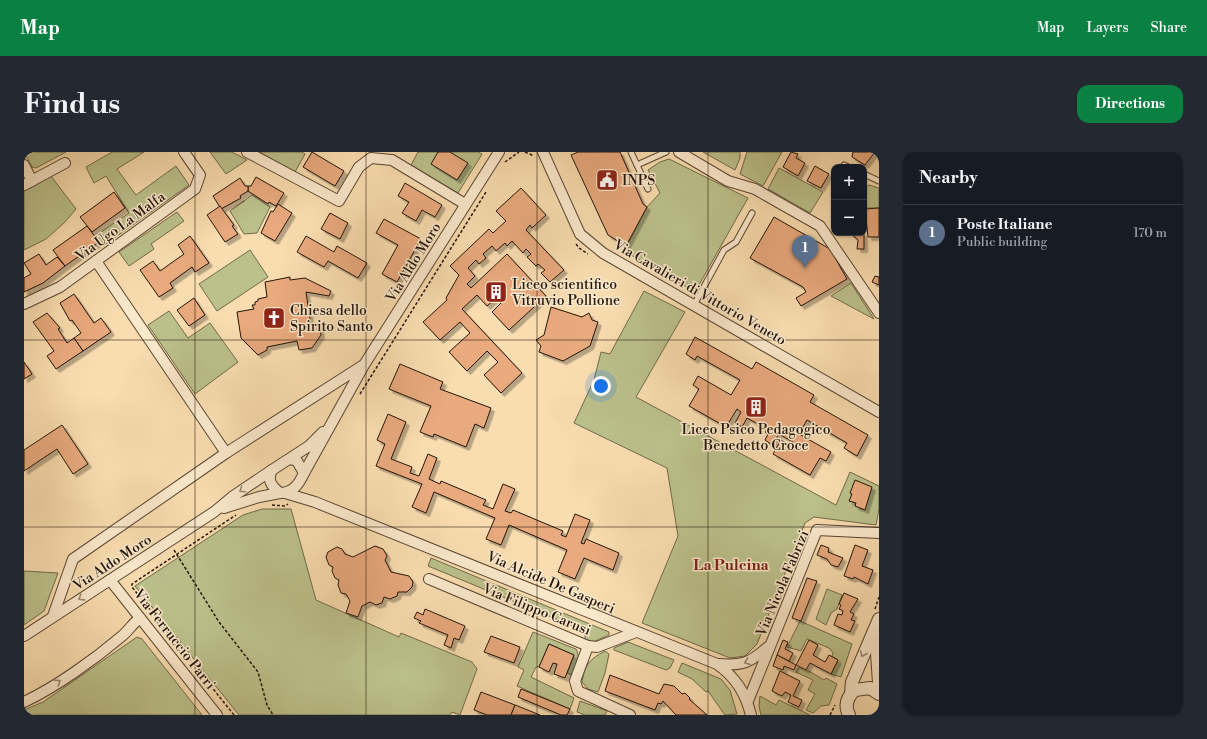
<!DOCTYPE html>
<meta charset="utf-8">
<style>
:root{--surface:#171b24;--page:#242831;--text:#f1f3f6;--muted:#9ea1a6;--line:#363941;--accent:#0b8043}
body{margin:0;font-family:"Libre Bodoni",serif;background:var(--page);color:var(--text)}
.controls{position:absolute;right:12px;top:12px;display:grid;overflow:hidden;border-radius:8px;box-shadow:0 1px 3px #0004}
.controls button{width:36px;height:36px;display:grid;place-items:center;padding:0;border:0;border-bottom:1px solid var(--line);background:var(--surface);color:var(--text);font:20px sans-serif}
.you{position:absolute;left:577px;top:234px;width:14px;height:14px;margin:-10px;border:3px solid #fff;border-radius:50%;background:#1a73e8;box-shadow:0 0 0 6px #1a73e833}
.badge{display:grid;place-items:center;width:26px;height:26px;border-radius:50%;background:var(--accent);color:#fff;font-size:13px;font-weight:700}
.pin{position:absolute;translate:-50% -33px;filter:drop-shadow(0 1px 2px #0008)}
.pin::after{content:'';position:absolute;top:21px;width:14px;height:12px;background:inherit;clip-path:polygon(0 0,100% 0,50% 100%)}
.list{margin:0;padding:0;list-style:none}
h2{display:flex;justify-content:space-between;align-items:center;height:52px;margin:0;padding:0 16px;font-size:17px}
h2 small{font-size:13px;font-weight:400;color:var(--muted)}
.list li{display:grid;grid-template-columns:26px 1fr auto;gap:12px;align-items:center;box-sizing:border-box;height:56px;padding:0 16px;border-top:1px solid var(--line)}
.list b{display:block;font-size:15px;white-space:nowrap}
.list p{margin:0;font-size:13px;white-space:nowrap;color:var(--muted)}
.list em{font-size:13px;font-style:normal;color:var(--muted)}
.map{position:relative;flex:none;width:855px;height:563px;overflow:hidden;border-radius:12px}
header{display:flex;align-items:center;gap:24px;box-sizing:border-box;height:56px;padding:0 20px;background:var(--accent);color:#fff}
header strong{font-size:19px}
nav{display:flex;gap:22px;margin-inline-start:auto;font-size:14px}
.intro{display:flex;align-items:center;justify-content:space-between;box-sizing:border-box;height:96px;padding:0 24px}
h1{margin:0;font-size:28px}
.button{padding:10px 18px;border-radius:12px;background:var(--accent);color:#fff;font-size:14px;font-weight:700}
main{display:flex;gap:24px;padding:0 24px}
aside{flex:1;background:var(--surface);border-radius:12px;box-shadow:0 1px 3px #0004}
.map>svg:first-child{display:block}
</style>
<header>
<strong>Map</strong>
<nav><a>Map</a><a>Layers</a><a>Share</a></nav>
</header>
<div class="intro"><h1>Find us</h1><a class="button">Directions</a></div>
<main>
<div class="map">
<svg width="855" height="563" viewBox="0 0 855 563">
<defs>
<filter id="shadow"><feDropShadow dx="3.5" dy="3.5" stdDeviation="0" flood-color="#0004"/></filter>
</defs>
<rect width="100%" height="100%" fill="#f9ddb0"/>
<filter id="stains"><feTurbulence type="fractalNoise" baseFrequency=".005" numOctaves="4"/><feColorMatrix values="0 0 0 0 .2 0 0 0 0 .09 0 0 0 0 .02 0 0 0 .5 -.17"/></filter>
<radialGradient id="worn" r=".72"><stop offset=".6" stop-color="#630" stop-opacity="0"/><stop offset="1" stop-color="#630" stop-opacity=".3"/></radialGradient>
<g fill="#bcc18c" stroke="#706a4a">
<polygon points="0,0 42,0 12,16 8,15"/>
<polygon points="88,0 120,0 93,17 112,43 152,14 165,33 79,94 71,84 105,61 82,24 70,31 62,15"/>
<polygon points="186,0 208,0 223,8 202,22"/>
<polygon points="235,0 278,0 281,2 271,20"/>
<polygon points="394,0 454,0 458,2 434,41 387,13"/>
<polygon points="679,0 716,0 716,6 711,18"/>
<polygon points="723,0 758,0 739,34 716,22"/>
<polygon points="645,7 724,46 671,140 600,99 623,55 636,41 624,18 636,10"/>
<polygon points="755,16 799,40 786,61 744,37"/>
<polygon points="27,24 52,57 41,70 22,87 0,98 0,39"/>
<polygon points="845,33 855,36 855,56 840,56 840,36"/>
<polygon points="228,43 246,55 233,81 220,82 206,59"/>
<polygon points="153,60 160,69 127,92 130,97 105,114 95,100"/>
<polygon points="226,98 244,125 193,159 175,132"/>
<polygon points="827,131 850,167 807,144"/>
<polygon points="620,139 661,160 612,245 812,353 826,320 855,334 855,357 852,373 790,365 781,371 733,492 721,504 706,506 618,471 654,384 643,316 550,271 570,228 577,200 586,202"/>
<polygon points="145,159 164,186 186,171 214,210 171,242 124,173"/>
<polygon points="238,357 267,357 292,448 375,485 377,481 448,510 453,517 436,563 428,560 426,563 215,563 111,434 219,363"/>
<polygon points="407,406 585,480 585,483 569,490 561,487 561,479 404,414"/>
<polygon points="0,419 34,421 20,459 0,473"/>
<polygon points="803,437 818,443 813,457 807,461 802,473 792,467"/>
<polygon points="776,469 828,492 817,525 807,522 814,508 808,504 809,501 805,496 783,487 777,499 763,495"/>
<path d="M509,480L552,497C557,506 552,515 548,523L543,521L550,503L525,492L515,515H512L507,525L550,546L546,557L493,534L500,518L494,515Z"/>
<polygon points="113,485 118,487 178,563 0,563 0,558 19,550"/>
<polygon points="604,490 650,508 646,516 642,518 590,498 590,496"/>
<path d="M581,499L585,502L581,521L574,540L564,537L558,530C561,512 566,507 581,499Z"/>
<polygon points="658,511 697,527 706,538 713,562 701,563 684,539 682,540 668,527 654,520"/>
<polygon points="776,514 800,528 802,526 813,532 805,553 797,554 789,561 782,558 791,542 784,538 789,528 772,520"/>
<polygon points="736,544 752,553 755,548 786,563 737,563 735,554"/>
<polygon points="556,549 583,559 581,563 561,563 553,560"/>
</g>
<g fill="#e9aa7e" stroke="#231408" filter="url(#shadow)">
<polygon points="288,0 320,19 311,34 279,15"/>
<polygon points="414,0 426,0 444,11 433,28 407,12"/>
<polygon points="554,0 596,0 619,52 623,55 602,94 584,83 547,3"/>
<polygon points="767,0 774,2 772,6 781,11 774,24 759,15"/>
<polygon points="829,0 851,0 841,13 828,5"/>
<polygon points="791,14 805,22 797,36 783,29"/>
<polygon points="232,25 260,41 252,54 245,50 244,52 224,39 224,34 227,34"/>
<polygon points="216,26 221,34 224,34 224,39 216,44 217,46 197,57 189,44"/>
<polygon points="381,31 418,53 411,65 398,58 392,69 378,61 385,50 374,44"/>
<polygon points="497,36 522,63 508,76 506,73 502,78 540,118 526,130 517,121 521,118 514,112 512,114 503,105 507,102 502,97 499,101 488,89 483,94 481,91 472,99 468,94 459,102 462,106 455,112 452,108 444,116 451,124 443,132 447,136 483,102 522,144 485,178 468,160 478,150 473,145 463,154 453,143 438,157 498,221 477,241 460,223 474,210 463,199 443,219 425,200 446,181 436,170 416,188 399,170 423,148 422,146 435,123 426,114 465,77 469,81 482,69 472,59"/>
<polygon points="90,40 101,56 68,80 56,65"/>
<polygon points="254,52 268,61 251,89 237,81 247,59 249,60"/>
<polygon points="196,54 210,73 208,74 214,82 201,90 183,63"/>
<polygon points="855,56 855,85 844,85 841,57"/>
<polygon points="306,61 324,71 316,87 297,77"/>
<polygon points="750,65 806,97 823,127 777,154 772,146 782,140 779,135 726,106"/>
<polygon points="360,67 397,87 373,130 358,122 374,93 352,81"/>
<polygon points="63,74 75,90 41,114 29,98"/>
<polygon points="826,81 840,81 840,97 833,97 834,88"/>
<polygon points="166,84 185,111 171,120 168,115 146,131 149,136 135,145 116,118 129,109 136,119 160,102 154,93"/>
<polygon points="282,84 310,100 313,94 343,111 334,126 304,109 300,115 273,100"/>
<polygon points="15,102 22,113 33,105 41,114 19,131 0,140 0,126 7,122 0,111"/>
<polygon points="851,124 855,125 855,133 848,130"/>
<polygon points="266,125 266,128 281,126 307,139 305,144 282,140 287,174 296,172 297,183 288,196 275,198 273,189 243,195 243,198 234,203 217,186 213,160 230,157 228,153 231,153 231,150 234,149 234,147 243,145 241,130"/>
<polygon points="50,142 70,171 77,166 87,180 59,199 50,186 57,181 48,168 46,169 36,151"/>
<polygon points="170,146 181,163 165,174 153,158"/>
<polygon points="527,155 558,165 565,161 568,168 574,170 566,194 539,209 515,200 517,194 512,188 520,183"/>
<polygon points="23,161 36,176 34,177 43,191 50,186 59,199 32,217 23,204 30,199 9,170"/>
<polygon points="671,185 728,217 732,210 790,243 786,250 844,283 833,304 820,296 823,291 783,268 775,282 807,300 802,309 796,306 786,323 749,302 757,288 767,294 769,290 755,282 748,293 741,288 744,282 741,280 743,277 723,266 718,275 711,271 717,260 713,257 702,275 665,254 675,237 669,233 674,224 707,243 716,228 673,204 671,208 662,202"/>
<polygon points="0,210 8,222 0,227"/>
<polygon points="376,212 419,230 416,237 467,256 460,276 451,272 442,295 410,282 409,285 396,280 407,254 365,237"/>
<polygon points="364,262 382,270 367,307 388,315 386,321 395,324 404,302 413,306 405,327 416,332 417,329 462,348 459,353 469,357 479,332 491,337 481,359 487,361 489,358 539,379 537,383 542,385 551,362 566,368 557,391 560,392 562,387 595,401 589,418 560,406 551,427 534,420 543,398 485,373 477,393 462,387 471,366 410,340 402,361 388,355 398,332 352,314 361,292 353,288"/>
<polygon points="38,273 64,312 49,322 33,297 0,319 0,298"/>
<polygon points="831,328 848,335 841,358 831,354 832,351 825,349 828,342 826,341"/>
<polygon points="797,393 805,396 804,400 819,406 814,415 807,413 803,407 793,403"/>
<polygon points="831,393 844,398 838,414 849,418 844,432 830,425 829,427 820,424"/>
<polygon points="351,394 359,397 363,404 361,408 367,420 385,424 389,430 388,435 383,440 374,440 373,444 366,447 360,445 358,451 352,453 346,450 338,454 334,465 322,461 326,449 322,442 317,441 314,433 315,428 311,426 308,419 309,415 305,413 302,405 304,400 313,395 318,397 321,402 329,405"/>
<polygon points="783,426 793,429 777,469 768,466"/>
<polygon points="820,441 834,447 826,460 830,462 827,468 831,469 826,480 810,473 814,462 818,463 819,459 815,457 817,453 815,452"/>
<polygon points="401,457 441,474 435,488 430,486 427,496 420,493 424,483 395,471 397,469 390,466 393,460 399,463"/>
<polygon points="467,484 496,495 490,511 460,500"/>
<polygon points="759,488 764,490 761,497 769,501 765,509 753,503"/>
<polygon points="785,488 794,493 789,503 801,510 805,503 814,508 807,522 786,511 782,518 772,513"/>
<polygon points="525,492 550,503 541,526 530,522 533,512 529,511 525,520 515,515"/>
<polygon points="753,503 772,513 770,518 760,514 759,518 749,514"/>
<polygon points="756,519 776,529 769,544 778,548 775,555 764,550 767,543 761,540 758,544 748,539"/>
<polygon points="586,523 635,542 640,532 650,534 658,542 661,541 666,546 665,547 683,563 652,563 639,549 637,552 634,551 631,558 581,539"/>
<polygon points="497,537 546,557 543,563 537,563 494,545"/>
<polygon points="457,540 491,553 487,563 463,563 450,558"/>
<polygon points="491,553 516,563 487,563"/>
</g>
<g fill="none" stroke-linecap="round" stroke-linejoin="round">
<g stroke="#584632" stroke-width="7">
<g id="service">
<polyline points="607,0 624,37"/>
<polyline points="613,13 642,0"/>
<polyline points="820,13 824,15"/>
<polyline points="840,22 855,29"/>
<polyline points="670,153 700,98 712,90 728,61"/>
</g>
</g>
<g stroke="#584632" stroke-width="12">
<g id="minor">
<polyline points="223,0 315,49 335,15 347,6 368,8 441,52"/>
<polyline points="519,0 556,82 579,101 855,260"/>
<polyline points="655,0 704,29 731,37 796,74 855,161"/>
<polyline points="0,13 8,29"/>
<polyline points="0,33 41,11"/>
<polyline points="0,152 36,135 171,37 176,23 160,0"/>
<polyline points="202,301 338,214"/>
<path d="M266,307L273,309L280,321C275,332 269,341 256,341C247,334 243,328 248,318L285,294L299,280"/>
<polyline points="280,321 340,213 475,0"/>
<path d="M261,341L291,350L693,512C712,526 721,540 727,563"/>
<polyline points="200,356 235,345 256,341"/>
<polyline points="405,427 564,494 573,495 612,480"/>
<polyline points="86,428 193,563"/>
<polyline points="29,464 49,407 202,301 72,109"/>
<polyline points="0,484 190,360 208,345 248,318"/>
<polyline points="564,494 551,529 554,539 606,563"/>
<path d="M694,512C718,514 726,511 744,495"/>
<polyline points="724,549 793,378 855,381"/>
<path d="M0,550C32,535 71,507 98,484C105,478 109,471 116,466"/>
</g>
</g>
<g stroke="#584632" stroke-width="14">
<g id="tertiary">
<polyline points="855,486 853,501 855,531"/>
<polyline points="827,541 828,530 855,467"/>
<path d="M825,563C820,553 823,545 831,538L846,536L855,542"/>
</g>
</g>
<g stroke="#231408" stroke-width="1.5" stroke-dasharray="3 2" stroke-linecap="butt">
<polyline points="501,0 510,4"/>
<polyline points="481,10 495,0"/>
<polyline points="552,92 555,96 564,102"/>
<polyline points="336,242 462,40"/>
<polyline points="248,353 261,354 264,352"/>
<polyline points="150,398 195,470 234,520 243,553 249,563"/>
<polyline points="851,457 855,445"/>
<polyline points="210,563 108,435 108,432 212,363"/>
<polyline points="806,563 811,553"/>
</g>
<use href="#service" stroke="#fbe9cc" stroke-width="5"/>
<use href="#minor" stroke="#fbe9cc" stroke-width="10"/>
<use href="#tertiary" stroke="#fbe9cc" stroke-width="12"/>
</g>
<defs><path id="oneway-chevron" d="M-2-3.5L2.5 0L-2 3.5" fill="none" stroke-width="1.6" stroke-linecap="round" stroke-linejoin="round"/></defs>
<g stroke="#9a8974">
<use href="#oneway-chevron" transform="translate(218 338) rotate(146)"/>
<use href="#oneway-chevron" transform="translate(57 446) rotate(148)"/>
<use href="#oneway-chevron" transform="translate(839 502) rotate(112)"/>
<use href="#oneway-chevron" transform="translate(723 510) rotate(160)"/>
<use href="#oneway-chevron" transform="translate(34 530) rotate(-33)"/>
</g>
<path fill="none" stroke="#231408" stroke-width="1" stroke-opacity="0.55" d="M171,0V563M342,0V563M513,0V563M684,0V563M0,188H855M0,375H855"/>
<defs>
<g id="civic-square" transform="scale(1.15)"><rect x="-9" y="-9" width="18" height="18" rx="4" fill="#8f2418" stroke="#fbe9cc"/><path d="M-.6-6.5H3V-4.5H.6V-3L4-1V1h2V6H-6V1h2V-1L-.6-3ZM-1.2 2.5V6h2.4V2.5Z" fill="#fff"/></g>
<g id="building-square" transform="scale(1.15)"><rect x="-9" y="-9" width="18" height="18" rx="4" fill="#8f2418" stroke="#fbe9cc"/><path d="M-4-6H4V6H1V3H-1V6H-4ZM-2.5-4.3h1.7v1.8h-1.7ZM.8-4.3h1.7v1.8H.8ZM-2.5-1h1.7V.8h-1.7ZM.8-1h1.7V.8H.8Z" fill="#fff"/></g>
<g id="church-square" transform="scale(1.15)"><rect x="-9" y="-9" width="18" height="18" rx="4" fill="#8f2418" stroke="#fbe9cc"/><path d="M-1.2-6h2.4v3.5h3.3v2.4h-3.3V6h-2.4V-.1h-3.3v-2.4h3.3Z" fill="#fff"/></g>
</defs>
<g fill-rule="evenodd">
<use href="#civic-square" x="583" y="28"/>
<use href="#building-square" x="472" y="140"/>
<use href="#church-square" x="250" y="166"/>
<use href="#building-square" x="732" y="255"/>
</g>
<g text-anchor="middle" stroke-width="3" stroke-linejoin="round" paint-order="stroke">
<g font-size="14" fill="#231408" stroke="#fbe9cc" text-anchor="start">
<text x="598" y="33">INPS</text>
<text x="488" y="137">Liceo scientifico<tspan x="488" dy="16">Vitruvio Pollione</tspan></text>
<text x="266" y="163">Chiesa dello<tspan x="266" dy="16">Spirito Santo</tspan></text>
<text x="732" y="282" text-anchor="middle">Liceo Psico Pedagogico<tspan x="732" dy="16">Benedetto Croce</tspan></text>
</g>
<g font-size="14" fill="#231408" stroke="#fbe9cc">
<text transform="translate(96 74) rotate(-36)" y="5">Via Ugo La Malfa</text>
<text transform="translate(389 110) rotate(-58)" y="5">Via Aldo Moro</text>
<text transform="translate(676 140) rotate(30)" y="5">Via Cavalieri di Vittorio Veneto</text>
<text transform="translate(88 410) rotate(-33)" y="5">Via Aldo Moro</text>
<text transform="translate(527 430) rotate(23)" y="5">Via Alcide De Gasperi</text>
<text transform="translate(758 431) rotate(-67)" y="5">Via Nicola Fabrizi</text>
<text transform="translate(513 457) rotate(22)" y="5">Via Filippo Carusi</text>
<text transform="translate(151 487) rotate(52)" y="5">Via Ferruccio Parri</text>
</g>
<g font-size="15" font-weight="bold" fill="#7a1f14" stroke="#fbe9cc">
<text x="707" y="418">La Pulcina</text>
</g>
</g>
<rect width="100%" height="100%" filter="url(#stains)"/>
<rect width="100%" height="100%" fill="url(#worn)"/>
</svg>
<div class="controls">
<button>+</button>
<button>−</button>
</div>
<div class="you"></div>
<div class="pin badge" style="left:781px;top:116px;background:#5c6f8a">1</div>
</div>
<aside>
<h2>Nearby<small></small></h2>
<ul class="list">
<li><span class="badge" style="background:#5c6f8a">1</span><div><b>Poste Italiane</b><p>Public building</p></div><em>170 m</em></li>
</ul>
</aside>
</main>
